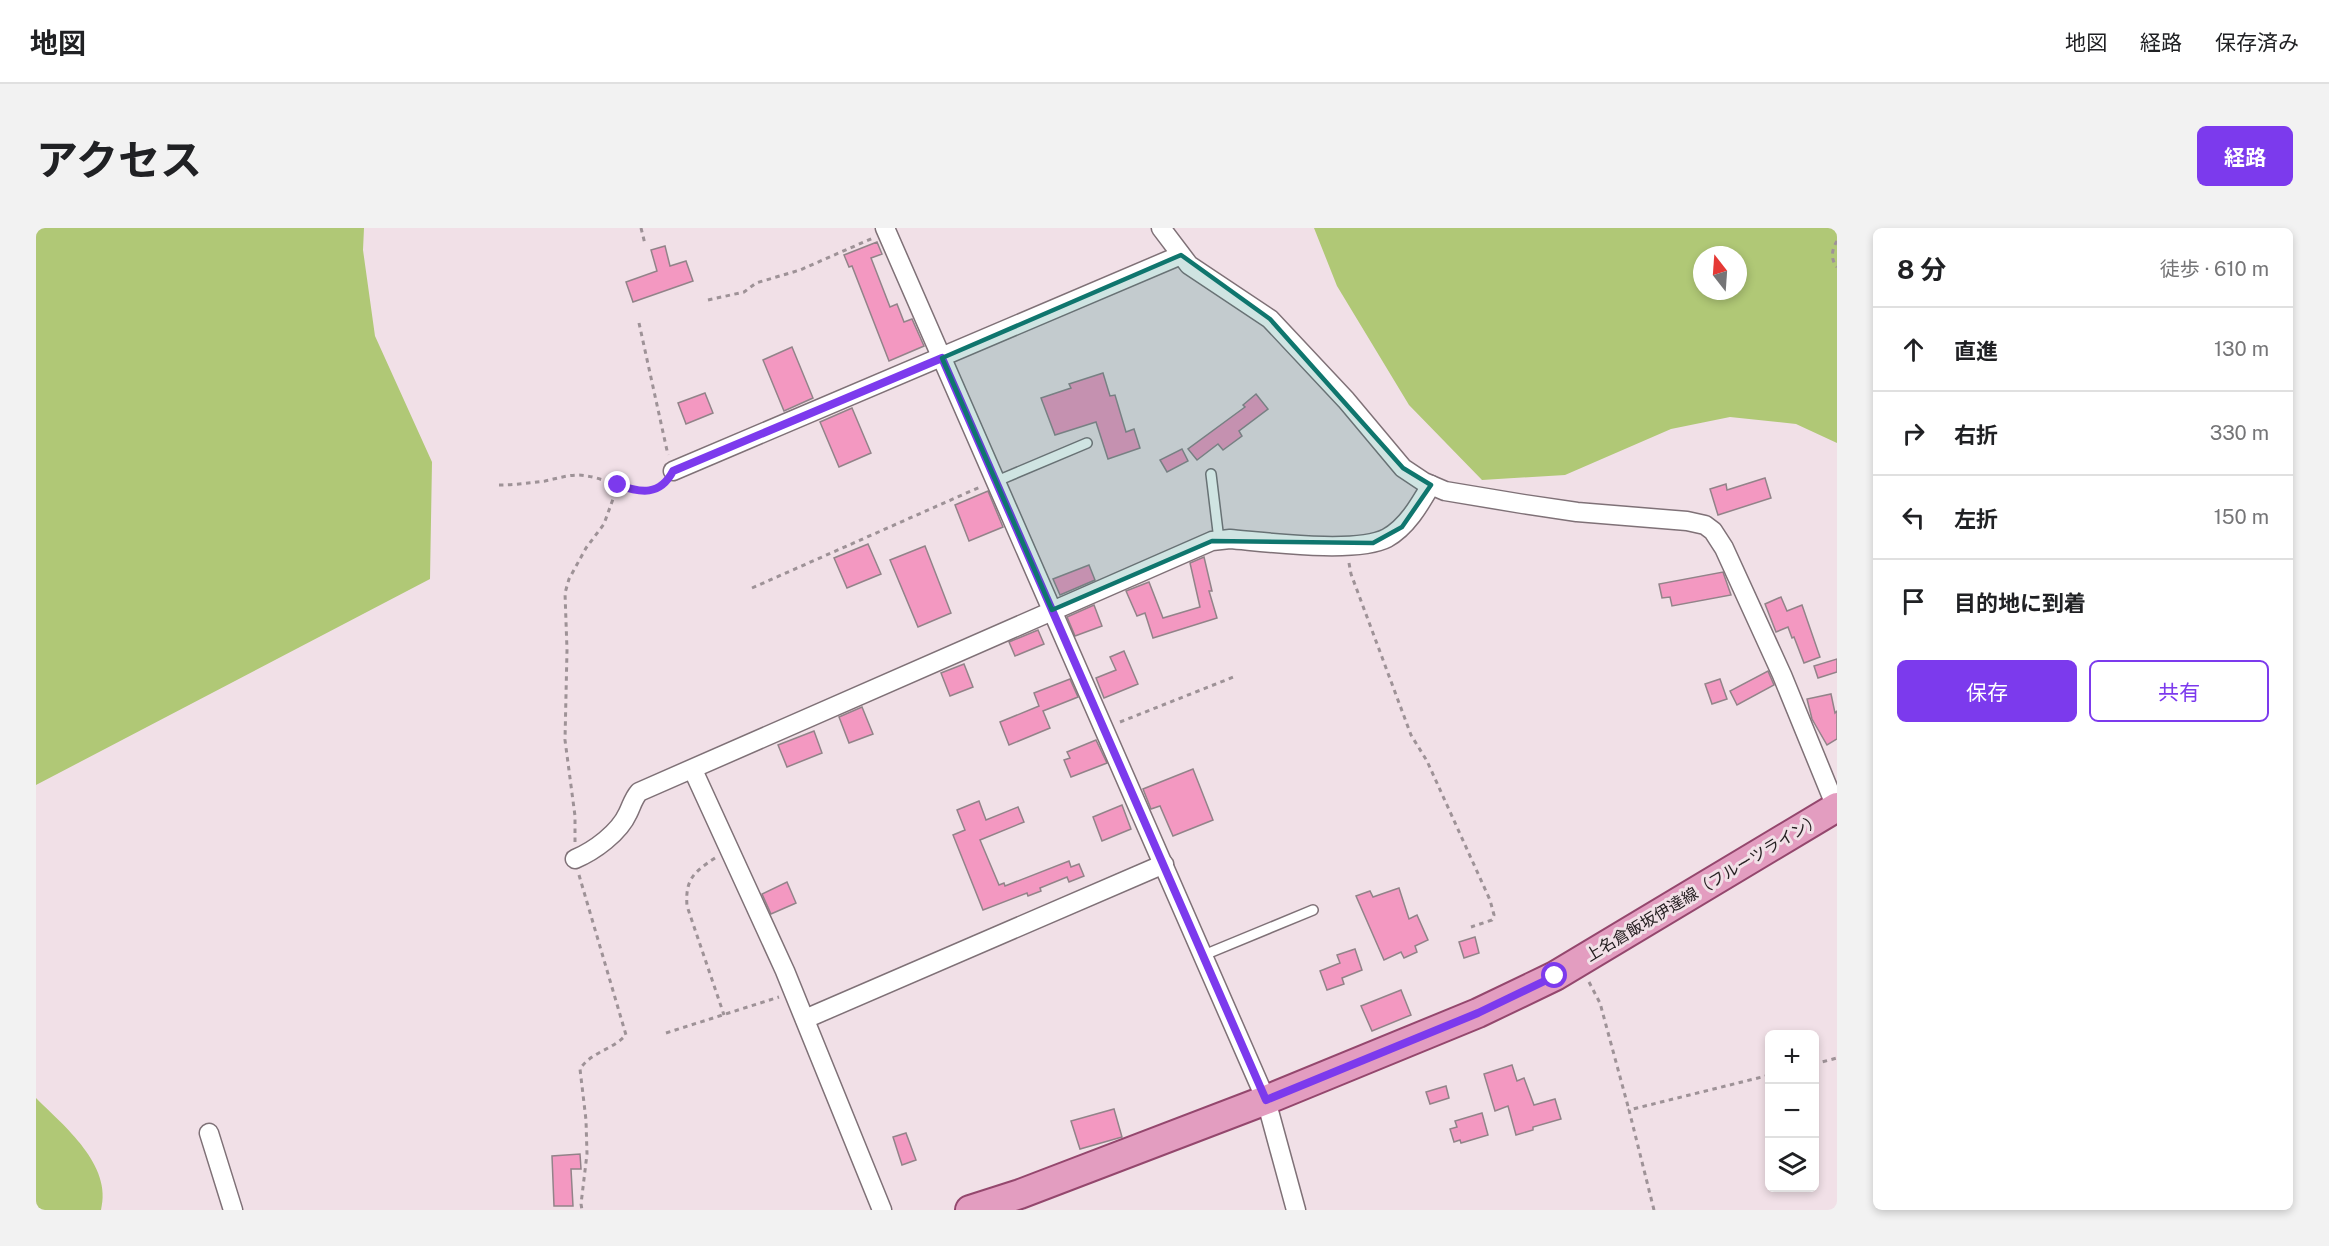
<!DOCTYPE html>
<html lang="ja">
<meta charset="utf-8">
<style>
:root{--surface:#fff;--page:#f2f2f2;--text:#202124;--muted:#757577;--line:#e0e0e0;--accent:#7c3aed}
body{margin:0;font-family:"Public Sans","Noto Sans JP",sans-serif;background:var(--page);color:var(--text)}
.controls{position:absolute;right:18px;bottom:18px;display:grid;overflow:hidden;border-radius:9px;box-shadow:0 3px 9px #0003}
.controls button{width:54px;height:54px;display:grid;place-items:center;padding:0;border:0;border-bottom:2px solid var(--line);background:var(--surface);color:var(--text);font:30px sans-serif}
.compass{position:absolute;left:1657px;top:18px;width:54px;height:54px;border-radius:50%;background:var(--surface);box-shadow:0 3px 9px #0003;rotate:343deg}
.stop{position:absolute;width:18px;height:18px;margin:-14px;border:4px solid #7c3aed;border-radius:50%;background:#fff}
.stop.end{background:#7c3aed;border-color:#fff;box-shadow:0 2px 6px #0008}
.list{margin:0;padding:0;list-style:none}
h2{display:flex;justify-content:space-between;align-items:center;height:78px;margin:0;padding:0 24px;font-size:26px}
h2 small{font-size:20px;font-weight:400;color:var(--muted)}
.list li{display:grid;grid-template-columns:39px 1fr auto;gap:18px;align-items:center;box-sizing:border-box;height:84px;padding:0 24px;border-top:2px solid var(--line)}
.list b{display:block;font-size:22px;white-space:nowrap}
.list em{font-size:20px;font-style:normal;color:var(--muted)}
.actions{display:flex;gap:12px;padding:18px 24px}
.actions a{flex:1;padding:14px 0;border:2px solid var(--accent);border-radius:9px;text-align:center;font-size:21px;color:var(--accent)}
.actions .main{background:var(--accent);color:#fff}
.icon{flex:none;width:33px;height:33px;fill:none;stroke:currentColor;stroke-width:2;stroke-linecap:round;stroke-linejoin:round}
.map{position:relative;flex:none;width:1801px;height:982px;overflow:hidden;border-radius:9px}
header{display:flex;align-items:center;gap:36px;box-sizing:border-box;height:84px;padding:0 30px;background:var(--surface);border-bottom:2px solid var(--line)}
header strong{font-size:28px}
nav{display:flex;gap:33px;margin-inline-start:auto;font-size:21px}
.intro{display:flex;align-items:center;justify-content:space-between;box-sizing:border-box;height:144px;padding:0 36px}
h1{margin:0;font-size:42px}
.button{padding:15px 27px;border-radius:9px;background:var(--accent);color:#fff;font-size:21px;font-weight:700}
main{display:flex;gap:36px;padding:0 36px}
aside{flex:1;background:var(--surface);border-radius:9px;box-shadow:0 3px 9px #0003}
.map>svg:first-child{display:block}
</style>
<header>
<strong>地図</strong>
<nav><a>地図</a><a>経路</a><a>保存済み</a></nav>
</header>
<div class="intro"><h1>アクセス</h1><a class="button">経路</a></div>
<main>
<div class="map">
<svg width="1801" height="982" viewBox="0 0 1801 982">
<rect width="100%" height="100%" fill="#f1e0e7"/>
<g fill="#b0c876" fill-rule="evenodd">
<polygon points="0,0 328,0 327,22 339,108 396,234 394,351 0,557"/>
<path d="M1278,0H1801V215L1760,196L1694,189L1635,201L1529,247L1446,252L1373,177L1301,58ZM1666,27H1702V63H1666Z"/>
<path d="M0,870C28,898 77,937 65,982H0Z"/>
</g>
<g fill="#f398c1" stroke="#928389" stroke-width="1.5">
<polygon points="841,14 846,26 835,30 854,79 861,76 868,94 876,91 888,118 853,133 816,38 813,39 808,27"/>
<polygon points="629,18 634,38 650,33 657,53 597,74 590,54 621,43 615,22"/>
<polygon points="756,119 777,170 748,183 727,132"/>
<polygon points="1067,145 1074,168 1079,167 1090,204 1098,201 1104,220 1072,231 1060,194 1019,207 1005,170 1035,160 1033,156"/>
<polygon points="669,165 677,185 650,196 642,175"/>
<polygon points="1220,166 1232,181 1203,203 1206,208 1187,222 1182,216 1161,232 1152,221 1209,179 1207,177"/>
<polygon points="816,180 835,225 803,239 784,194"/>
<polygon points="1146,221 1152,233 1131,244 1124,232"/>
<polygon points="1729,250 1735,270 1682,287 1674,261 1690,256 1691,262"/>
<polygon points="952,263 967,299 933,313 919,277"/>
<polygon points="832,316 845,346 811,360 798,330"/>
<polygon points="889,318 915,385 882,399 854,332"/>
<polygon points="1168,329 1176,363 1173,363 1181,390 1117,410 1109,385 1101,388 1090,363 1113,354 1127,390 1164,379 1154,335"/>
<polygon points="1053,337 1059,352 1024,367 1017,351"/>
<polygon points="1687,344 1695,367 1636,378 1634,369 1626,370 1623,356"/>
<polygon points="1745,369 1751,383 1766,377 1784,429 1768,435 1758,409 1756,410 1752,399 1740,404 1729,376"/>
<polygon points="1058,377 1066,398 1039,408 1031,389"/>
<polygon points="1002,402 1008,416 979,428 973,414"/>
<polygon points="1088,423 1102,456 1068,470 1060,450 1080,442 1074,429"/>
<polygon points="1801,431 1801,444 1782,450 1778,438"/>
<polygon points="928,436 937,459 914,468 905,445"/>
<polygon points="1732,443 1738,457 1701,477 1694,463"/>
<polygon points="1034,451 1042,469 1007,483 1014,500 973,517 964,494 1003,478 998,465"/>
<polygon points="1684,451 1691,471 1676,476 1669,456"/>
<polygon points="1795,466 1799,485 1801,483 1801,511 1791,517 1776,491 1771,471"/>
<polygon points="826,479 837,506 813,515 803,489"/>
<polygon points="778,503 786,525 751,539 742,517"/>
<polygon points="1060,512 1071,535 1035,549 1028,532 1034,530 1031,524"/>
<polygon points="1157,541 1177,592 1137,608 1124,578 1115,581 1107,561"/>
<polygon points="943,573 950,592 982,579 988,594 944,612 963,657 968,655 969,658 1033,633 1035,639 1043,636 1048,648 1033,654 1031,649 1004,660 1005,663 992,668 991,665 947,682 917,607 929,602 921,582"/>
<polygon points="1086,577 1095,601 1066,613 1057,589"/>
<polygon points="751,654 760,675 735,686 726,666"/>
<polygon points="1363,660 1373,691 1381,687 1392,712 1379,718 1381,724 1368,730 1365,724 1348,732 1320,668 1334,663 1337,669"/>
<polygon points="1439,709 1443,725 1428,730 1423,714"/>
<polygon points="1319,721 1326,742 1306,750 1308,756 1291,762 1284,743 1304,735 1301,727"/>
<polygon points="1365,762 1375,787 1336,803 1325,778"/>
<polygon points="1476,837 1481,853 1488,850 1498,877 1519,871 1525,891 1497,899 1497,902 1480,907 1472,878 1459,883 1448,846"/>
<polygon points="1410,858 1413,870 1394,876 1390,864"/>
<polygon points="1078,881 1086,909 1044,921 1035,893"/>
<polygon points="1446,885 1452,907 1425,915 1424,912 1418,914 1414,901 1421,899 1419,893"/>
<polygon points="870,905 880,932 866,937 857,909"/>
<polygon points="544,926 545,941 535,941 537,978 518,978 516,928"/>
</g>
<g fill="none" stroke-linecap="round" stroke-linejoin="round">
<g stroke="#7f7177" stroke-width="12">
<g id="service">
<polyline points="1175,246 1183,312"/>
<polyline points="961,253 1051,215"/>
<polyline points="1168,727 1277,682"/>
</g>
</g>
<g stroke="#7f7177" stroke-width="21">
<g id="minor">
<polyline points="849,0 1230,872 1260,982"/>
<polyline points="1125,0 1153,37 1234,91 1310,172 1367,240 1388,254 1409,263 1487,276 1541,284 1651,293 1669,297 1677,303 1688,320 1746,447 1800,579"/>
<polyline points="637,243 1145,27"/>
<polyline points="657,542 749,743 846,982"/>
<path d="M539,631C558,623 583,605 592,585C596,577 597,571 603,564L1176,313L1194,311C1230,314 1321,326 1351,310C1371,299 1384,276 1395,257"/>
<polyline points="769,791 1128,636"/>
<polyline points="173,905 197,982"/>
</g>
</g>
<g stroke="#94476d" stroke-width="32">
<polyline id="primary" points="934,982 984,966 1230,872 1442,785 1519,748 1801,579"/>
</g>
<g stroke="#9e9297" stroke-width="3" stroke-dasharray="4.5 4.5" stroke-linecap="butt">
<polyline points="605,0 609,16"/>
<path d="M1801,13C1796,21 1794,31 1801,39"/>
<polyline points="672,72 708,64 720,55 764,42 837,10"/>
<polyline points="603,95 632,227"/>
<path d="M463,257C478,257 494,255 509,253C523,250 537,245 551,248C574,251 605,273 627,257"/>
<polyline points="1313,335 1315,346 1375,507 1391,533 1454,672 1458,687 1456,692 1435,699"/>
<polyline points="716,360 944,259"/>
<polyline points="1084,494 1200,448"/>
<polyline points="539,614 539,588 529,512 531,422 529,365 533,351 550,320 568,296 582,257"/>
<path d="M679,630C658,644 649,651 651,678L688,787"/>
<path d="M543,647L590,807C576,822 555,824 544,841L550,892L551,926L545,976L546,982"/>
<polyline points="1553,754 1564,775 1593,882"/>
<polyline points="630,805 743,769"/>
<polyline points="1778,836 1801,830"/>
<polyline points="1618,982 1593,882 1734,847"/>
</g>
<use href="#service" stroke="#fff" stroke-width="9"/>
<use href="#minor" stroke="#fff" stroke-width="18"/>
<use href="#primary" stroke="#e39dc0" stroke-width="28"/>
</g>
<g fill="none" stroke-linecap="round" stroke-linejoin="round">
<path stroke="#7c3aed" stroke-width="8" d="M582,257C605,265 624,268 637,243L906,130L1230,872L1442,785L1519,748"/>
</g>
<path fill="#0f766e" fill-opacity="0.2" stroke="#0f766e" stroke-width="4.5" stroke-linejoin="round" d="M1145,27L1234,91L1367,240L1395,257L1366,299L1337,315L1176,313L1016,382L906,130Z"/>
<g text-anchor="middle" stroke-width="6" stroke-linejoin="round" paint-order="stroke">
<g font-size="16" fill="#262022" stroke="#f1e0e7">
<text transform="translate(1667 659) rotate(-31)" y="6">上名倉飯坂伊達線（フルーツライン）</text>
</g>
</g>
</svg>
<div class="controls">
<button>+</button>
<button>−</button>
<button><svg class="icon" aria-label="layers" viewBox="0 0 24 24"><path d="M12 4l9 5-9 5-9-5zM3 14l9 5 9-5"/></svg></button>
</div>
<svg class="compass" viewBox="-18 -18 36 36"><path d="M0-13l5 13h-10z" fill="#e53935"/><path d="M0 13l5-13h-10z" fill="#757577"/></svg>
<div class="stop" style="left:1519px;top:748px"></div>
<div class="stop end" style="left:582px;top:257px"></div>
</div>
<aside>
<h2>8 分<small>徒歩 · 610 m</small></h2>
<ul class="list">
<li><svg class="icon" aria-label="ahead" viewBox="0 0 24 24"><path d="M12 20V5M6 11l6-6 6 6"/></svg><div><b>直進</b></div><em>130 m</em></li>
<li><svg class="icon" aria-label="right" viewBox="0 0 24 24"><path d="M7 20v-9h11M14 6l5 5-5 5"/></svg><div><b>右折</b></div><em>330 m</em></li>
<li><svg class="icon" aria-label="left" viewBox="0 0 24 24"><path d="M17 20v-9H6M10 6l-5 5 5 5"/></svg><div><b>左折</b></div><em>150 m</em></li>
<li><svg class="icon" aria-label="arrive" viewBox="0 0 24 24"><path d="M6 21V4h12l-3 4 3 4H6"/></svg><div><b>目的地に到着</b></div></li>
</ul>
<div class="actions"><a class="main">保存</a><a>共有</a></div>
</aside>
</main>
